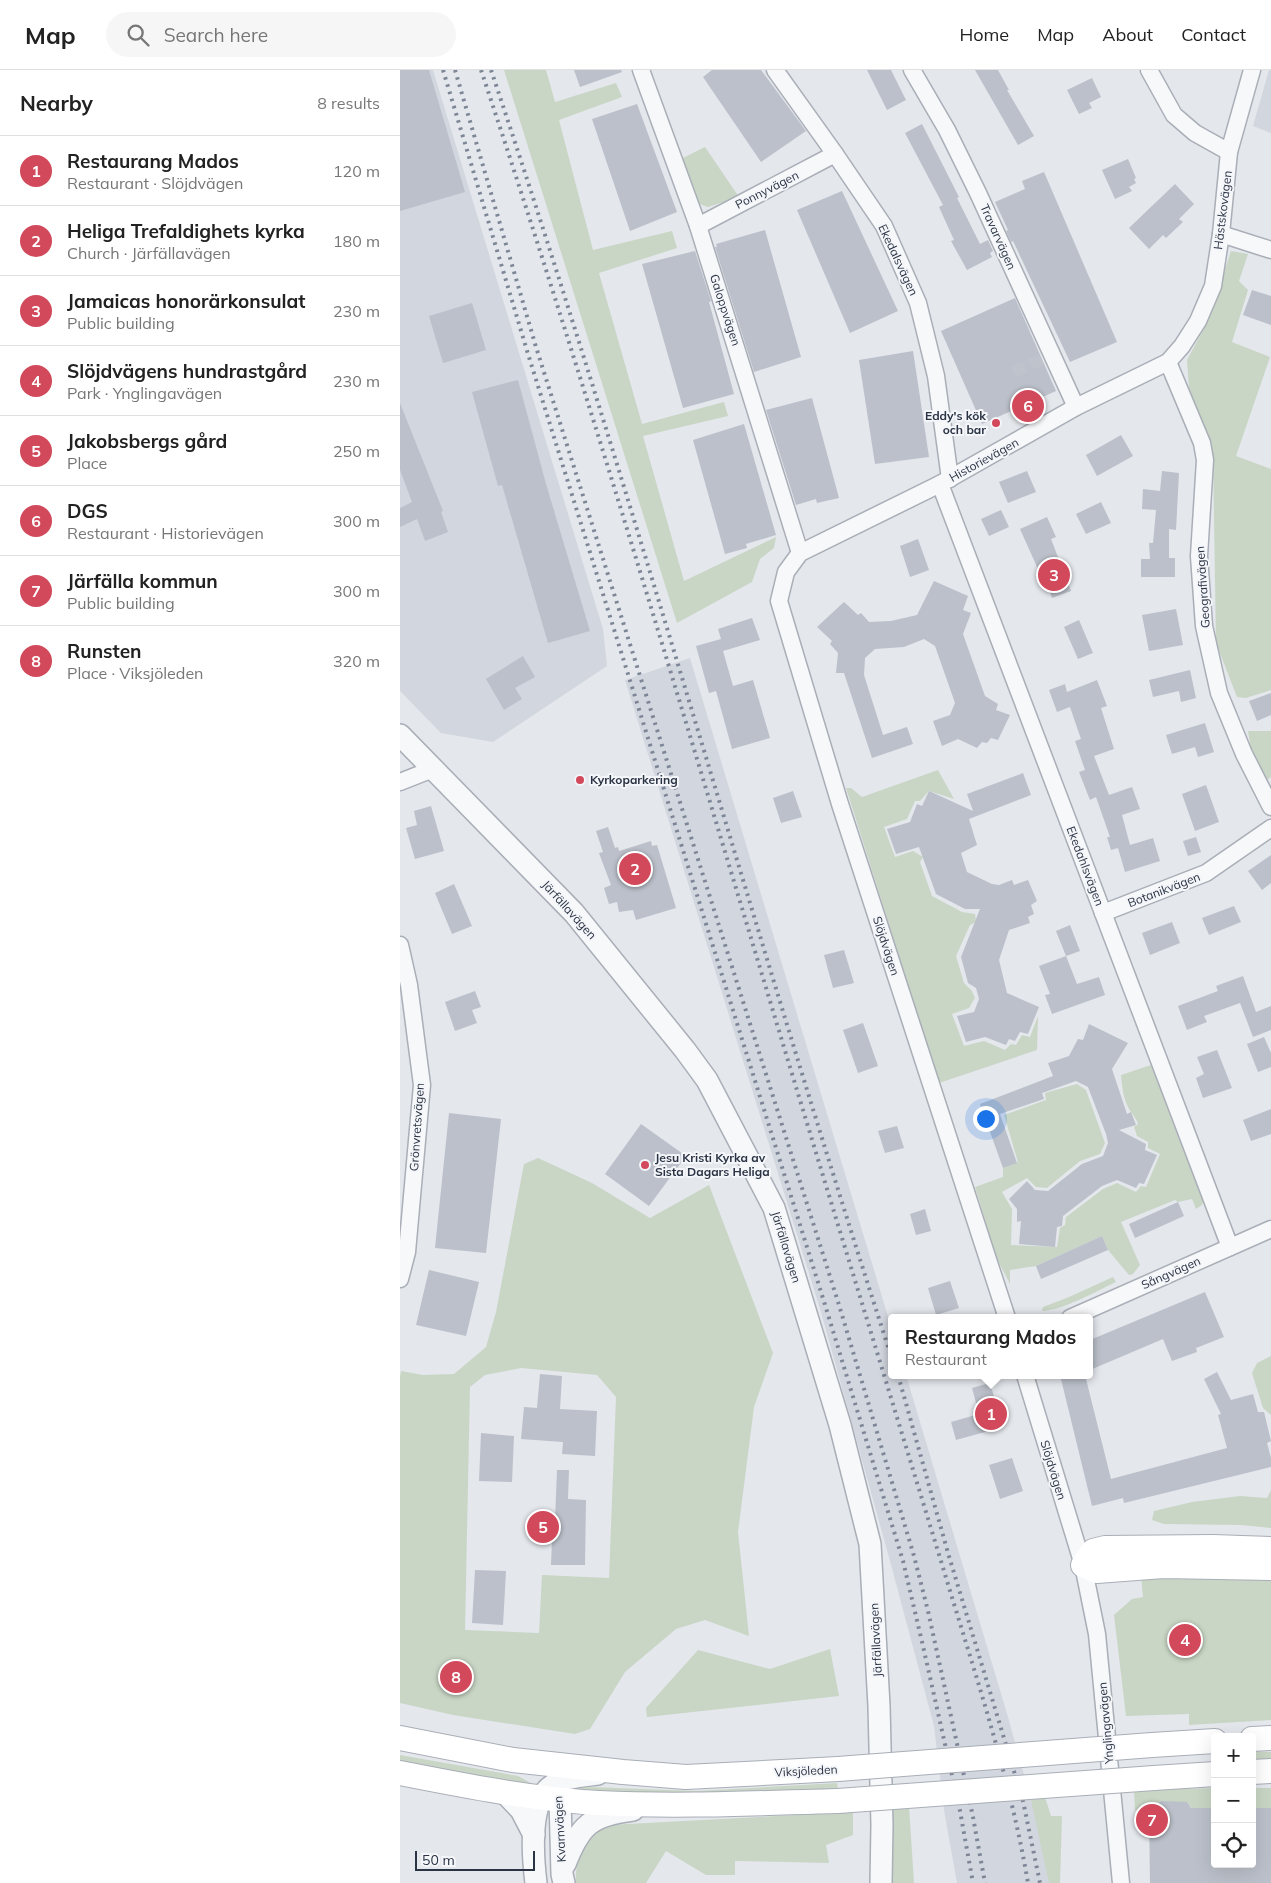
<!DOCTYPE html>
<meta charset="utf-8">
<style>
:root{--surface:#fff;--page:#f6f6f6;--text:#222;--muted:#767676;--line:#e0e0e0;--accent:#d1495b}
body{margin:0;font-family:Mulish,sans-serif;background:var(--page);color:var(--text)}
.controls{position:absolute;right:15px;bottom:15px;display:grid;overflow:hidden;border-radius:5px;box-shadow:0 5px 20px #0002}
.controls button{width:45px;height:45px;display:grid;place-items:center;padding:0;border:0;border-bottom:1px solid var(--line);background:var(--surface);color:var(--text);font:25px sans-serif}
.scale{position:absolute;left:15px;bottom:12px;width:120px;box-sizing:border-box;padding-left:5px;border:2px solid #2b3445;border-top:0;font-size:14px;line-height:18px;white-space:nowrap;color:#2b3445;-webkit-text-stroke:4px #f4f6f9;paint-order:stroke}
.you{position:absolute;left:585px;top:1048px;width:18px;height:18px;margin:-12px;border:4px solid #fff;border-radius:50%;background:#1a73e8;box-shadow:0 0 0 8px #1a73e833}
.badge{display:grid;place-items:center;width:32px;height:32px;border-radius:50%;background:var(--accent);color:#fff;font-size:16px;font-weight:700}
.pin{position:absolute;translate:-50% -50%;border:2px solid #fff;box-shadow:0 1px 5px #0006}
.popup{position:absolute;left:488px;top:1244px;width:205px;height:65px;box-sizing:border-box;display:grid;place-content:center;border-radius:5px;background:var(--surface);filter:drop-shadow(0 1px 4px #0005);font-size:16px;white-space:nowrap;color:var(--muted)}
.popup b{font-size:19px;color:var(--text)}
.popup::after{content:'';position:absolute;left:50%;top:100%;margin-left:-10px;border:10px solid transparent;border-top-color:var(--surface)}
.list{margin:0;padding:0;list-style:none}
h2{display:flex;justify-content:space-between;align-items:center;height:65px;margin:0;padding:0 20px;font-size:21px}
h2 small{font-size:16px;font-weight:400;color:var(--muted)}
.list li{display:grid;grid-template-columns:32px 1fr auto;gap:15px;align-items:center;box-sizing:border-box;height:70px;padding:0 20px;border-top:1px solid var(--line)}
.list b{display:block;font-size:19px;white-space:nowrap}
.list p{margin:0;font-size:16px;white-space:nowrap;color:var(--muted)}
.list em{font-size:16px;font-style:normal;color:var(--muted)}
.icon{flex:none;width:28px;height:28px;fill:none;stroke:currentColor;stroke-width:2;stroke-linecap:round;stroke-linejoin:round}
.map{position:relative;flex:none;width:871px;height:1813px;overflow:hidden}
header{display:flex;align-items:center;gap:30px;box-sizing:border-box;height:70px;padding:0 25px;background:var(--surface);border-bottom:1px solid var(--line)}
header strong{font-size:24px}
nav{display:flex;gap:28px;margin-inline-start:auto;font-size:18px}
.search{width:350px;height:45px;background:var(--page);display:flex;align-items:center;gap:12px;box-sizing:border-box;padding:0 18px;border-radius:28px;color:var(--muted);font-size:19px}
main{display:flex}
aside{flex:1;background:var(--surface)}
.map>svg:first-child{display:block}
</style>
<header>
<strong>Map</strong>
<div class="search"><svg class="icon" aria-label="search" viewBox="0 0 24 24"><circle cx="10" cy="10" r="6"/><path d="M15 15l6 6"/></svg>Search here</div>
<nav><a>Home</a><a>Map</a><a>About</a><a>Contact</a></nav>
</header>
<main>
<aside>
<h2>Nearby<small>8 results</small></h2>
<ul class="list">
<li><span class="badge">1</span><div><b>Restaurang Mados</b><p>Restaurant · Slöjdvägen</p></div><em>120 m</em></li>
<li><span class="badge">2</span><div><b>Heliga Trefaldighets kyrka</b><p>Church · Järfällavägen</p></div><em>180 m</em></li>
<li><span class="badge">3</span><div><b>Jamaicas honorärkonsulat</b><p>Public building</p></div><em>230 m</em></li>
<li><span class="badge">4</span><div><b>Slöjdvägens hundrastgård</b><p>Park · Ynglingavägen</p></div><em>230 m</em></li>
<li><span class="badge">5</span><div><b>Jakobsbergs gård</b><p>Place</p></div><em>250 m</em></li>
<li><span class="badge">6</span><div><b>DGS</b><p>Restaurant · Historievägen</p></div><em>300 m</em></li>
<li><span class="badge">7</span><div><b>Järfälla kommun</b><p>Public building</p></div><em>300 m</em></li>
<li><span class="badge">8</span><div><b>Runsten</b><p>Place · Viksjöleden</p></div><em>320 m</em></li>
</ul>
</aside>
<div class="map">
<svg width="871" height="1813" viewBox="0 0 871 1813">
<rect width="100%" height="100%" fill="#e4e7ec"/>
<g fill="#d2d6de">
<polygon points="0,0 33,0 203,559 207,596 93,672 41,663 0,621"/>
<polygon points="869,0 871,0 871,63 853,56"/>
<polygon points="290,588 492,1260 492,1305 506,1305 608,1647 642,1769 650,1813 557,1813 544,1740 534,1656 490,1491 421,1242 225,610"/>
</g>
<g fill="#c9d6c5" fill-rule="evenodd">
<polygon points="104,0 146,0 155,32 216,13 222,27 159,50 193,180 272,161 277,178 199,203 242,354 324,332 328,346 243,366 284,511 376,467 374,478 360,489 352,512 277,553"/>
<polygon points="305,77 339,127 308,137 297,133 281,89"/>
<polygon points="831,181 848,184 839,211 848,220 832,272 870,287 836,386 871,399 871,620 846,628 837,627 816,573 813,382 789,318 787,290 807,253"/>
<polygon points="848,661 871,661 871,707 867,710 852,686"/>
<polygon points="538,700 554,729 529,721 520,731 515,731 507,749 484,757 495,787 513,781 523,787 520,792 532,826 562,842 575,844 576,852 570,855 556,886 564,913 572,921 575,928 569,938 552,944 564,976 584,971 605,980 611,974 616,975 622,965 630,967 638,946 637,980 539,1013 446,718 451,718 462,727"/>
<path d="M751,995L803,1132L802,1135L796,1139L792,1129L778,1132L775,1130L721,1152L740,1195L733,1204L729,1205L708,1180L702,1166L636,1196L610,1200V1214L597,1189L575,1117L603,1107V1098L618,1092L604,1045L646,1030L645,1023L677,1014L686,1020L705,1073L700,1084L680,1091L647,1118L636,1117L627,1108L602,1122L612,1139L611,1175L657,1177L660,1158L665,1155L666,1147L703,1119L717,1113L736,1122L741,1116L746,1117L760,1084L748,1078V1072L737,1066L734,1057L738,1054C736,1047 731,1043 728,1037C723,1027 722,1016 721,1005Z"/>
<path d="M138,1088L192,1113L250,1148L309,1115L373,1283L354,1337L338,1462L349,1566L305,1550L276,1559L225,1602L190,1659L175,1664L53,1645L0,1633V1307L1,1301L23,1305L54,1304L86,1277L96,1242L124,1094ZM121,1298L197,1305L216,1327L209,1508L142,1505L139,1563L65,1560L70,1317L85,1305Z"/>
<path d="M713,1207L716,1212C697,1221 661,1241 642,1241L643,1237L669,1227Z"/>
<polygon points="871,1286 871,1345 863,1338 852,1303 857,1293"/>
<polygon points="871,1420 871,1458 841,1455 764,1454 752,1450 754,1441 792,1432 840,1426 867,1428"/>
<polygon points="741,1505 871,1507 871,1650 789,1655 789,1644 726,1646 714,1545 732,1529 743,1527"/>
<polygon points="430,1579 439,1626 247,1647 246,1638 298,1580 370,1599"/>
<polygon points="852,1682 871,1682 871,1691 852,1692"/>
<polygon points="0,1685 118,1706 136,1716 0,1696"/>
<polygon points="437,1713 438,1720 306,1726 171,1720 173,1717 189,1717 297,1721"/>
<polygon points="815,1718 815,1738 805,1738 796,1744 787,1732 749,1742 735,1740 734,1720"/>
<rect x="852" y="1718" width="19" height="20"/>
<polygon points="645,1727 651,1746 662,1746 660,1813 649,1813 631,1730"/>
<polygon points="509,1736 514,1813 492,1813 490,1739"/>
<path d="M453,1742V1765L426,1775L429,1793L335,1791V1805H306L266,1781L246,1813H176C175,1796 179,1777 192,1765C196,1761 204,1758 209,1755Z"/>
</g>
<g fill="#bbc0ca">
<polygon points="0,0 29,0 65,122 0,141"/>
<polygon points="174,0 221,0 222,2 180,17"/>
<polygon points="312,0 361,0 406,61 361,92 303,7"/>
<polygon points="467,0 491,0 506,30 487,40"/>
<polygon points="575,0 598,0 609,20 607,20 634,66 618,75"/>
<polygon points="692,8 701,27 689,33 692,38 679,44 667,20"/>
<polygon points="237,34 277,142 230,161 192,49"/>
<polygon points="522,54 559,127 557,128 580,174 588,170 593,181 590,183 592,187 567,200 551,171 554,170 539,137 543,135 505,63"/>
<polygon points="728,89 736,108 734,109 736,113 729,117 732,121 715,129 702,100"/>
<polygon points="644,102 717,272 670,292 613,171 611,172 606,161 608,160 595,132 625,119 622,111"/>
<polygon points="775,114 794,134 779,149 783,152 766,168 763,165 749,179 729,158"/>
<polygon points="442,121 498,241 450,263 397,140"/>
<polygon points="365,160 401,287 354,302 315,177 317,177 316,174"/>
<polygon points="295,181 311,231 309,232 334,324 283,338 242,194"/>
<polygon points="852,220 871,226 871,255 843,245"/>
<polygon points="615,228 656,321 582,354 541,261"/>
<polygon points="72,233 86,280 43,293 29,246"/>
<polygon points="513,281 529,387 475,394 459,290"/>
<polygon points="118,310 146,414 190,561 148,573 102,415 98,416 72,322"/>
<polygon points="412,328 439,428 417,433 416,429 396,435 366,340"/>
<polygon points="0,333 43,441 41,442 48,462 25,471 17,449 0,457 0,438 12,432 0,400"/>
<polygon points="344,354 376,465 346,474 347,478 325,484 293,370"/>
<polygon points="721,365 733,386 697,406 686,385"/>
<polygon points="627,401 636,422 608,433 599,412"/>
<polygon points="762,401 779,403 776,460 769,459 769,488 775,488 775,507 741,507 741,489 750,489 749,473 753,473 756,440 742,439 743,419 760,421"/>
<polygon points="701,432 711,453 686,464 676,444"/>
<polygon points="601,440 609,457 589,466 581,449"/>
<polygon points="647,447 656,467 651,469 671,521 652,528 644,507 642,508 620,459"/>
<polygon points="518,469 529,500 510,507 500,476"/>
<polygon points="534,511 568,526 563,540 571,543 563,564 585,626 598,634 596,640 610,645 598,670 591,668 587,673 582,672 577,678 558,669 542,676 533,651 550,645 555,633 535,576 524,569 504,577 475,579 465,588 464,605 483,665 507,657 513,674 472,688 444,603 436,603 438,583 430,574 432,571 417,557 444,532 458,545 461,543 469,552 491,551 517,545"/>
<polygon points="776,539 783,575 749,581 742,545"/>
<polygon points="352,548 360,570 323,581 333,616 353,610 370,668 332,679 316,621 309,623 296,576 321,569 318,559"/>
<polygon points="679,550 693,583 678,589 664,557"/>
<polygon points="123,586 135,607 115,618 122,629 104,640 86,609"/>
<polygon points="790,600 796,628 781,632 779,621 753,627 749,610"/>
<polygon points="697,610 707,636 701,638 714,679 694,686 709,725 732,717 740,739 722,745 730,775 753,768 760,791 725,802 718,778 711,780 707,767 710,767 696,727 690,730 679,702 685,700 675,671 681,669 670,637 657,642 649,620 665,614 667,622"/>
<polygon points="871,623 871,645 857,651 849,631"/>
<polygon points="805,653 814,682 798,687 795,677 772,684 766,665"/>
<polygon points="623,703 631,725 569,749 577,775 561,783 567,802 592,814 599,815 612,810 614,815 628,810 637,831 631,835 634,844 628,847 630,853 609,860 599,890 607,923 639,937 628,964 620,962 615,971 609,969 606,975 585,967 566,972 557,946 574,942 579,929 576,918 568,913 561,887 580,839 565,839 536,824 519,777 496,784 487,759 510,752 517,734 522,736 529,721 573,741 567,724"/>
<polygon points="806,715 819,752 795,761 782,724"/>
<polygon points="393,721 402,747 381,753 373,728"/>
<polygon points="31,736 44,781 15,789 6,758 17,755 14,741"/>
<polygon points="208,757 215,778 218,777 219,781 251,771 252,776 257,775 276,838 236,850 233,840 219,842 217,832 209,834 204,818 211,815 199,783 203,782 196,761"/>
<polygon points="796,767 801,782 788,786 783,771"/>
<polygon points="871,785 871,813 862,820 848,801"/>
<polygon points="54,814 72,856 52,864 35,823"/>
<polygon points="834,836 841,852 809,865 802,848"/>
<polygon points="772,852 780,873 750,885 742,863"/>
<polygon points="670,855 680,881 666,886 656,861"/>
<polygon points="444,880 454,913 433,918 424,885"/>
<polygon points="666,886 677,914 699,907 705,925 652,944 645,925 650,924 639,896"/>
<polygon points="843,906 856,942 871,936 871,960 853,967 840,933 804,946 807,952 787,960 778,936 818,921 816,916"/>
<polygon points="75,921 81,937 72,940 77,953 55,961 45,932"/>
<polygon points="463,953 478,996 458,1003 443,960"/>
<polygon points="689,954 728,973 712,999 727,1044 731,1042 736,1055 719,1060 746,1074 745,1080 757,1085 744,1114 739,1113 736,1118 717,1110 702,1116 663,1146 662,1156 657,1157 655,1177 619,1174 621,1151 617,1152 617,1139 609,1129 627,1111 635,1120 648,1121 682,1094 703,1086 708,1073 706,1064 688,1017 676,1011 642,1023 644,1029 600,1044 617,1093 603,1098 580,1034 653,1006 648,993 669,986 678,969 683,970"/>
<polygon points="864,967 871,983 871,997 858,1002 847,974"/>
<polygon points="817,980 832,1018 803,1028 796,1008 804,1004 797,987"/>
<polygon points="871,1039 871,1064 851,1071 843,1050"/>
<polygon points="49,1043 101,1049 86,1183 35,1178"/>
<polygon points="241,1054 286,1086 249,1136 205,1104"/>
<polygon points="497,1056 504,1078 485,1083 478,1061"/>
<polygon points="778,1132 784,1146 735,1168 729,1154"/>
<polygon points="525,1139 531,1161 516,1165 510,1144"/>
<polygon points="702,1166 708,1180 641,1209 636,1196"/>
<polygon points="29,1200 79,1212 66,1266 16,1255"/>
<polygon points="550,1211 559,1238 536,1245 528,1218"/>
<polygon points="805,1222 824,1267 796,1278 797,1282 772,1291 763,1269 690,1300 690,1270"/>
<polygon points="817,1302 831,1330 853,1324 858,1342 864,1342 871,1371 867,1373 871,1388 871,1397 724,1433 723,1428 692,1436 660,1305 685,1305 711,1409 827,1378 818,1345 821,1344 804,1309"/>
<polygon points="140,1304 162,1306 160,1339 197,1341 195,1386 162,1384 163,1372 121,1369 124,1337 137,1338"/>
<polygon points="590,1313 603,1357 556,1370 551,1352 579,1344 572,1318"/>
<polygon points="81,1363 114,1366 112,1412 79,1411"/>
<polygon points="612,1388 623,1421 600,1429 589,1395"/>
<polygon points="157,1400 169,1400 168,1429 186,1430 185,1495 151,1495 152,1470 141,1470 141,1450 155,1450"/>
<polygon points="75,1500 106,1501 103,1555 72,1553"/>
<polygon points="761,1731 787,1732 791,1738 815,1738 815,1794 852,1794 852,1738 871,1738 871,1813 750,1813 749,1742"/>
</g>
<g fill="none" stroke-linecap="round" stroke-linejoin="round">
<polyline stroke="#bfc3cb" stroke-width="12" stroke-dasharray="12 6" stroke-linecap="butt" points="614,302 642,289"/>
<g stroke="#a9aeb7" stroke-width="19">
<g id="minor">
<polyline points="241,0 298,156 400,483"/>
<polyline points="375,0 435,84 484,156 518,233 536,306 550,409"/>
<polyline points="512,0 547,60 578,123 676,337"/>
<polyline points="749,0 774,45 795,63 829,82"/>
<polyline points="298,156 435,84"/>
<polyline points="821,164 871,180"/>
<polyline points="768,292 802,373 805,390 799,486 804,556 819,623 844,684 871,737"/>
<polyline points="540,414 830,1177"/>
<polyline points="0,712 33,699"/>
<polyline points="703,843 806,803 871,758"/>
<polyline points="0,875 9,915 22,1015 7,1182 0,1209"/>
<polyline points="607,1248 440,734 379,531 386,502 400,483 540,414 676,337 768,292 782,276 798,251 813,216 821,164 829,82 852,0"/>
<polyline points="670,1248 871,1159"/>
<polyline points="625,1305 683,1495 697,1564 721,1813"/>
</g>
</g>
<g stroke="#a9aeb7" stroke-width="24">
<g id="tertiary">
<polyline points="0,665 174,843 285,980 307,1010 374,1138 440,1355 470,1474 479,1636 482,1755 481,1813"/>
<polyline points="154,1715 158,1721 160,1729 162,1804 164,1813"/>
<polyline points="105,1723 121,1740 134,1765"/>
<path d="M165,1794C180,1755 191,1745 233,1740"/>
<path d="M136,1813C133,1789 129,1738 147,1720C159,1707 182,1706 198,1704"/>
</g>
</g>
<g stroke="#a9aeb7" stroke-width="26">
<g id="secondary">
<polyline points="871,1479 813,1477 705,1478 693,1481 683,1495 697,1501 763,1496 871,1498"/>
<polyline points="0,1668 113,1690 223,1702 286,1707 438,1699"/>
<polyline points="852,1669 871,1668"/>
<polyline points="752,1675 815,1671"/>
<polyline points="852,1702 871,1701"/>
<path d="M0,1703C66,1716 132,1729 199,1733C279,1737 359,1733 438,1731"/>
<polyline points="754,1708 815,1704"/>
</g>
</g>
<use href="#minor" stroke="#f7f8fa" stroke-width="16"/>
<use href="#tertiary" stroke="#f7f8fa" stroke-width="21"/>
<use href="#secondary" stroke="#fff" stroke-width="24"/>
<g stroke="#7d8696" stroke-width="4" stroke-dasharray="2.5 5" stroke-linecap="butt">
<polyline points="43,0 128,284 426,1238 503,1491 523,1576 560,1741 573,1813"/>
<polyline points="55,0 136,277 439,1235 514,1486 528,1541 573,1747 585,1813"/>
<path d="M81,0C203,367 311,739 424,1109C464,1240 504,1370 544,1501C575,1604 610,1707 628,1813"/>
<path d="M91,0C234,427 353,861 492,1289"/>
<polyline points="498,1305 548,1483 623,1731 640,1813"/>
</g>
<g stroke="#a9aeb7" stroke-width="26" stroke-linecap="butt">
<g id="secondary-bridge">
<polyline points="438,1699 752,1675"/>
<polyline points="438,1731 754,1708"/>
</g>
</g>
<use href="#secondary-bridge" stroke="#fff" stroke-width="24"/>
</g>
<g fill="#d1495b" stroke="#f4f6f9" stroke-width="2">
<circle cx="596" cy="353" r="5"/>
<circle cx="180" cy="710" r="5"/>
<circle cx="245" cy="1095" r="5"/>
</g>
<g text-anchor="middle" stroke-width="4" stroke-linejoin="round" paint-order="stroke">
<g font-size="12" fill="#2b3445" stroke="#f4f6f9">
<text transform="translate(367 120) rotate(-27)" y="4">Ponnyvägen</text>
<text transform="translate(823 140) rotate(-83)" y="4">Hästskovägen</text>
<text transform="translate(598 167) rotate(66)" y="4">Travarvägen</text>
<text transform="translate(498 190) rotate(65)" y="4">Ekedalsvägen</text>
<text transform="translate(325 240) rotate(72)" y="4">Galoppvägen</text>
<text transform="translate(584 390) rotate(-29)" y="4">Historievägen</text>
<text transform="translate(803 517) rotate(-94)" y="4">Geografivägen</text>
<text transform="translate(685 796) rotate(69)" y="4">Ekedahlsvägen</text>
<text transform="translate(764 820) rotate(-21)" y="4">Botanikvägen</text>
<text transform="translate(169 840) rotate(48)" y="4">Järfällavägen</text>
<text transform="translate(486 876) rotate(72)" y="4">Slöjdvägen</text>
<text transform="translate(17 1057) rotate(-86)" y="4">Grönvretsvägen</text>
<text transform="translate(386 1177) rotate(73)" y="4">Järfällavägen</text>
<text transform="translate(771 1203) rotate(-24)" y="4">Sångvägen</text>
<text transform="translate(653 1400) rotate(73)" y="4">Slöjdvägen</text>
<text transform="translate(476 1570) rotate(-93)" y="4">Järfällavägen</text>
<text transform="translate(706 1653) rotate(-95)" y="4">Ynglingavägen</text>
<text transform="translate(406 1701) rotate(-3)" y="4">Viksjöleden</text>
<text transform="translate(160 1759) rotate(-93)" y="4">Kvarnvägen</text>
</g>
<g font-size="12" font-weight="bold" fill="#2b3445" stroke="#f4f6f9" text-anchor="start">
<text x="586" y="350" text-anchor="end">Eddy's kök<tspan x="586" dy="14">och bar</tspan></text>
<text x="190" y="714">Kyrkoparkering</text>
<text x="255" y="1092">Jesu Kristi Kyrka av<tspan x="255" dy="14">Sista Dagars Heliga</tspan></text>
</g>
</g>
</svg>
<div class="controls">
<button>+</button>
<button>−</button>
<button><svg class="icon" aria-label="locate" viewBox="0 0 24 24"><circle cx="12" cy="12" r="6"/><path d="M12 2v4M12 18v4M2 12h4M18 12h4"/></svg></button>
</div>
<div class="scale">50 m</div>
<div class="you"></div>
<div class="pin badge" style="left:591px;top:1344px">1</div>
<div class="popup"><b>Restaurang Mados</b>Restaurant</div>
<div class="pin badge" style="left:235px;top:799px">2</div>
<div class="pin badge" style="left:654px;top:505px">3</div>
<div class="pin badge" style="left:785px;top:1570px">4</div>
<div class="pin badge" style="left:143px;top:1457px">5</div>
<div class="pin badge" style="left:628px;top:336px">6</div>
<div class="pin badge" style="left:752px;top:1750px">7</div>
<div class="pin badge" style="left:56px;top:1607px">8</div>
</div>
</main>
